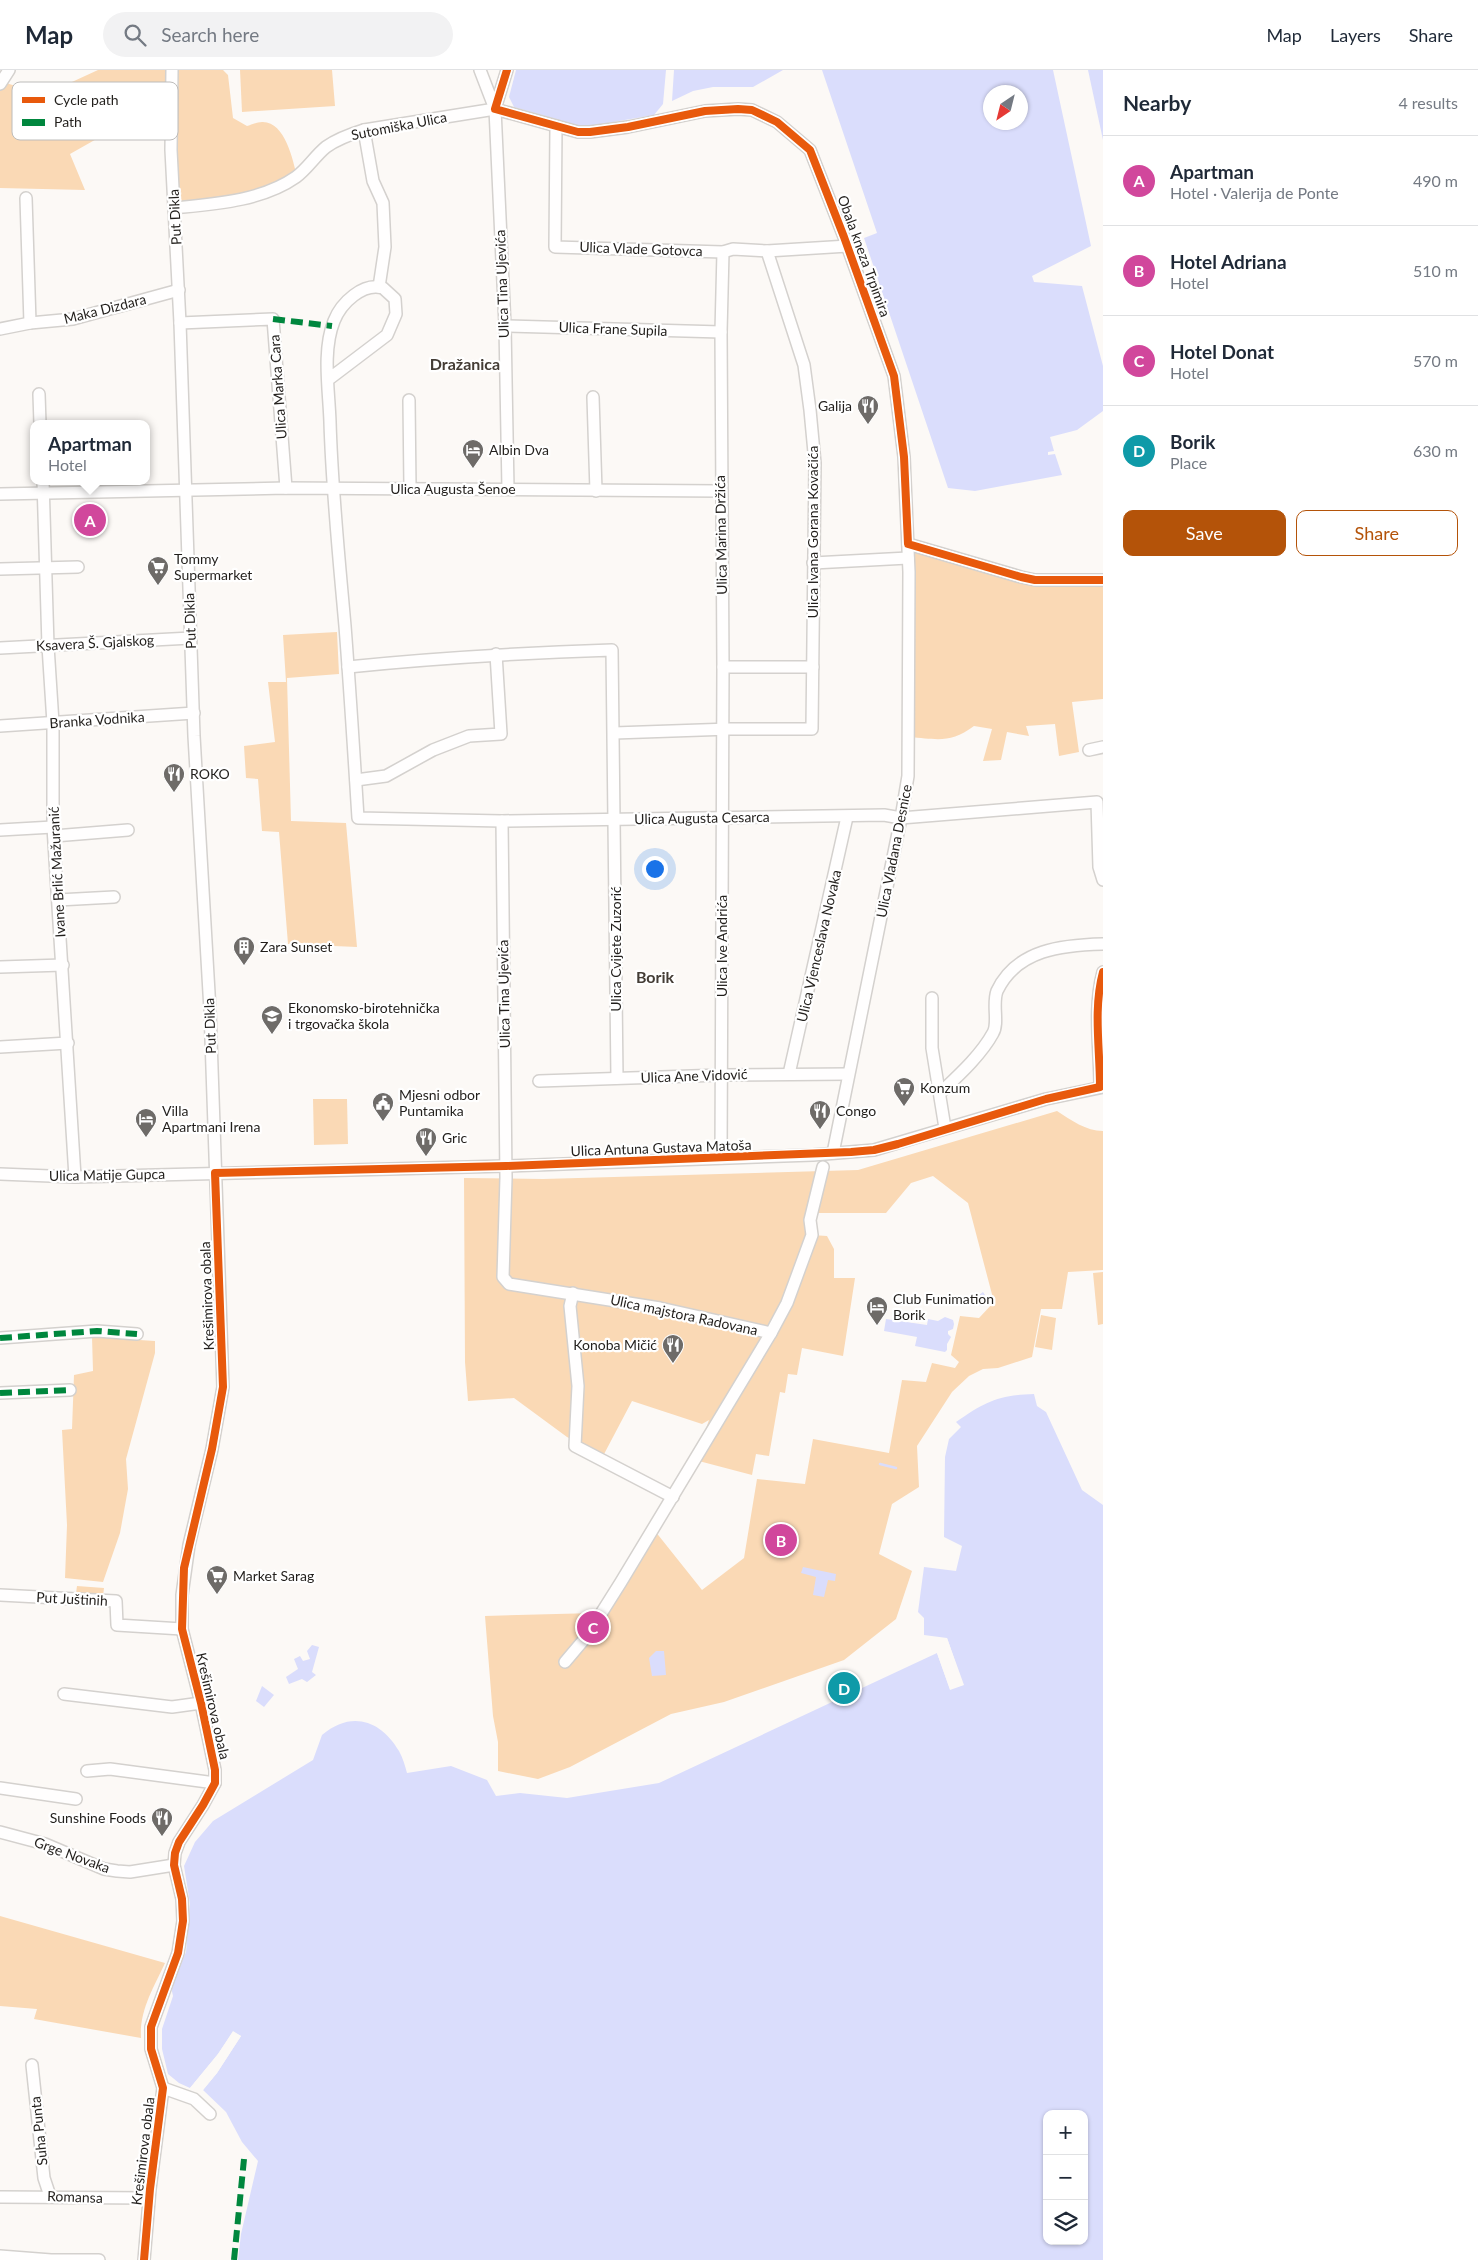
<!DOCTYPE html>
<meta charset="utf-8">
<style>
:root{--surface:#fff;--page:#f2f2f3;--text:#1f2937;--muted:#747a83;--line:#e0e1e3;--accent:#b45309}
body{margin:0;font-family:Lato,sans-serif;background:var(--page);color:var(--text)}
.controls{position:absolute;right:15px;bottom:15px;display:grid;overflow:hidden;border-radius:10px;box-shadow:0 1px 4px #0004}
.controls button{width:45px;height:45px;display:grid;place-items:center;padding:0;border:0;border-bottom:1px solid var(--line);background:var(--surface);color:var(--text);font:25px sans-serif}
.compass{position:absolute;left:983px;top:15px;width:45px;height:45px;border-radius:50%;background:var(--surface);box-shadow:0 1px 4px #0004;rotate:215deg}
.you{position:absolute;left:654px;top:798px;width:18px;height:18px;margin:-12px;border:4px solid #fff;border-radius:50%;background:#1a73e8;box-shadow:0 0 0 8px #1a73e833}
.badge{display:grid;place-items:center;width:32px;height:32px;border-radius:50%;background:var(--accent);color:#fff;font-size:16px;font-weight:700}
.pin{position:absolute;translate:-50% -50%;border:2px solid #fff;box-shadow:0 1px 5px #0006}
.popup{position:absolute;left:30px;top:350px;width:120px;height:65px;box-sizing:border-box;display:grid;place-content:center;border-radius:10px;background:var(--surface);filter:drop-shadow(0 1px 4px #0005);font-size:16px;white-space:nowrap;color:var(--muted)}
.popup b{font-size:19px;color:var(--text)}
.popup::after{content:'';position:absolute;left:50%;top:100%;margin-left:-10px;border:10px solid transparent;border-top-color:var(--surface)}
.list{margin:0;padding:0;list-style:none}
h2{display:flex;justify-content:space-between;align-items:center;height:65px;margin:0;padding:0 20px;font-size:21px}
h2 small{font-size:16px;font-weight:400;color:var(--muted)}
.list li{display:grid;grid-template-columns:32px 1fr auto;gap:15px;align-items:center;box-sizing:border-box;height:90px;padding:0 20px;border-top:1px solid var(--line)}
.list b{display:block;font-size:19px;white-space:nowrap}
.list p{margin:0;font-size:16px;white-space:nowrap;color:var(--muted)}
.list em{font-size:16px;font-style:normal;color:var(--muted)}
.actions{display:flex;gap:10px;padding:15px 20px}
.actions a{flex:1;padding:11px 0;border:1px solid var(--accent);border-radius:10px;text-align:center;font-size:18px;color:var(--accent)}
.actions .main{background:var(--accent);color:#fff}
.icon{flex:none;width:28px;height:28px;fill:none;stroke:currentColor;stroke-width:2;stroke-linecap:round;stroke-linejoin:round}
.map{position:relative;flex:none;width:1103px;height:2190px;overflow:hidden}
header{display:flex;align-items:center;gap:30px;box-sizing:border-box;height:70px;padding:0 25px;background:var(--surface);border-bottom:1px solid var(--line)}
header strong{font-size:24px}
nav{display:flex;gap:28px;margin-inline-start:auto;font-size:18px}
.search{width:350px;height:45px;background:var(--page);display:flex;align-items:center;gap:12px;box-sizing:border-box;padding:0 18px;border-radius:28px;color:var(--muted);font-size:19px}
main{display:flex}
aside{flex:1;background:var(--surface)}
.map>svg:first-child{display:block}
</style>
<header>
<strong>Map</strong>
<div class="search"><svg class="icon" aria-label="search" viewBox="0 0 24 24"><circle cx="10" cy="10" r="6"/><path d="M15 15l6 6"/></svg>Search here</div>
<nav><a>Map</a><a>Layers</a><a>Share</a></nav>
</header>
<main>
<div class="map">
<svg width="1103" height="2190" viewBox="0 0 1103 2190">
<rect width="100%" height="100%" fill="#fcf9f6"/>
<g fill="#fad9b5">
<path d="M98,0H223L228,5L233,48L247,56C251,55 257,52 262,52C285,51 293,90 297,107L269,122L174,138L171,65L100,67L70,84L85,120L0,118V14L3,12L22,18L32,39L63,24L61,17Z"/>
<polygon points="240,0 332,0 335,36 242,42"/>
<path d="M915,476L1021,507L1103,510V629L1072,632L1079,682L1059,686L1055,654L1026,656L1029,666L1007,662L1001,690L983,691L992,659L974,656C950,674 937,669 909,667V502Z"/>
<polygon points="337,562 339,604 287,608 291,751 346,753 357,877 288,874 279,762 262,761 258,709 246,708 244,676 275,672 268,612 286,612 283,565"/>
<polygon points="313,1029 347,1029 348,1074 314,1075"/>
<path d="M1057,1041C1071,1050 1086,1061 1103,1061V1200L1068,1202L1062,1239H1041L1032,1287L998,1298L983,1299L969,1306L952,1322L917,1376L919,1417L892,1434L879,1484L912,1501L896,1549L844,1590L724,1632L671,1644L570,1697L538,1709L498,1701V1672L493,1646L485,1546L595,1543L655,1461L702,1520L744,1488L757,1409L805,1414L813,1369L889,1383L902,1310L926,1312L932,1293L955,1298L959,1292L951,1285L960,1246L979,1248L994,1232L968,1133L933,1106L911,1113L886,1143H814L812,1165L827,1166L834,1179V1208H855L843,1286L802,1278L797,1305L788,1304L785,1323L780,1322L769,1386L756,1384L752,1405L695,1390L709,1350L702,1354L632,1331L603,1386L567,1367L514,1328L468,1331L465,1292L464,1108L543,1109L858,1100Z"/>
<polygon points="1103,1202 1103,1254 1098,1255 1093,1203"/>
<polygon points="1041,1245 1056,1248 1052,1280 1035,1277"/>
<polygon points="92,1267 155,1271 155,1283 126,1389 128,1419 120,1463 103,1512 65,1508 67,1455 62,1360 72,1359 74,1305 93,1301"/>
<polygon points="77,1516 104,1518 103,1526 76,1523"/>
<path d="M0,1846L165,1893C154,1917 139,1941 141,1968L34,1949L37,1939L0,1936Z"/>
</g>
<g fill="#daddfc" fill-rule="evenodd">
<polygon points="516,0 666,0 663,34 654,45 584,57 514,37 509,27"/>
<polygon points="674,0 783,0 753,17 713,17 693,21 672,31"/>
<path d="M822,0H1053L1091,176L1032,206L1034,212L1082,216L1103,296V341L1077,360L1050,367L1054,381L1048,382V385L1055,384L1062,405L975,421L948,418L864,168L877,163ZM991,22H1021V52H991Z"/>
<polygon points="1088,0 1103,0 1103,70"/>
<polygon points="983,1222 985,1225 982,1229 982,1236 955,1236 955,1233 953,1232 955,1226 978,1226"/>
<polygon points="945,1247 953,1250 954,1254 953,1259 948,1261 948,1264 951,1267 947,1274 947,1280 945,1282 915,1276 917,1267 884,1261 886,1249 927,1255 928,1249 938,1251"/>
<path d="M1034,1324L1037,1336L1046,1342L1082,1420L1103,1435V2190H238L241,2164L258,2091L242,2072L226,2042L203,2020L217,2003L241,1966L233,1962L218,1984L190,2018L179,2013L168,2004L162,1979V1959L173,1926L171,1917L186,1882L190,1834L184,1796L195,1772L213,1751L313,1690L322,1665C351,1640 381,1650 399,1681C403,1688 405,1696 407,1703L451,1696L487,1710L496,1726L520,1723L567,1728L659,1713L937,1583L950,1619L963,1615L947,1568L924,1565V1548L918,1542L924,1497L956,1501L962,1476L944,1467L945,1387L949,1369L961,1357L956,1352C985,1332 998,1325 1034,1324ZM1047,2044H1084V2171H1047Z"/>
<polygon points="803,1497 836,1504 835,1511 828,1510 824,1527 813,1525 816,1507 801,1503"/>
<polygon points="312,1575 319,1577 312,1602 316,1605 307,1612 302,1609 289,1614 286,1607 298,1599 294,1589 300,1586 303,1591 310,1589 307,1581"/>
<polygon points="656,1581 664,1581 666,1605 652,1606 649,1588"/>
<polygon points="262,1616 274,1625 264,1637 256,1631"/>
</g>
<g fill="#fcf9f6">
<polygon points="947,1568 964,1615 950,1620 937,1583 938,1581 951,1616 961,1613 945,1570"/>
<polygon points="233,1961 241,1966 217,2003 203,2020 203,2017 238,1967 234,1965 220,1986 192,2018 190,2018 218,1984"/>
</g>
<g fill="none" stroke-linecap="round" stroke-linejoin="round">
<polyline stroke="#daddfc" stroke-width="2.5" points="880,1394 896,1398"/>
<g stroke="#d4d1ce" stroke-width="14">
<g id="minor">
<polyline points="480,0 495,39"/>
<polyline points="507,0 495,39 505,256 508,419"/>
<polyline points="0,14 9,0"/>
<polyline points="556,56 555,177 723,182 733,179 767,181 848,176"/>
<polyline points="364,60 373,111 383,133 385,177 379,217"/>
<polyline points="26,128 30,253"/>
<path d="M174,138C214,134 262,131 296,107C307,99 315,86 326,77C337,69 351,64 364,60L495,39L578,62H590L628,57L705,41L738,39L752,40L777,52L810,80L844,167L894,306L904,387L909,502L908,706L901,748L833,1083"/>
<polyline points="180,253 273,249 286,418"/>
<polyline points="505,256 721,262"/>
<polyline points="0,259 30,253 73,249 179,220"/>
<path d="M329,309L387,265L396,244L395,229L383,218C363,212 341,233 334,251C322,281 329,320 330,352C332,421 339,488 345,556C350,620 354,684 358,748L502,751L884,745L901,748L1097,732L1099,797L1103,810"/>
<polyline points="39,324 40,354"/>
<polyline points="593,327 596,421"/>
<polyline points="409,330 410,418"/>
<polyline points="43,411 48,576 53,653 53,757 75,1107"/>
<polyline points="0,424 286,418 721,421"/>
<polyline points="908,474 1021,507 1035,510 1103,510"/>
<polyline points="813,493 908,488"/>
<polyline points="0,499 78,497"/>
<polyline points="0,578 191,568"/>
<path d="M348,597C436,588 523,583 612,580L617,1008"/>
<polyline points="723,597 813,597"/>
<polyline points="0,656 194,643"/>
<polyline points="614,663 730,659 812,659 815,393 810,340 804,295 767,181"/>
<polyline points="1089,680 1103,677"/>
<polyline points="356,710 386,706 433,680 469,666 501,664 496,584"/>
<polyline points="502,751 506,1108 503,1207 509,1214 660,1238 771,1263"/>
<polyline points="0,760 53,757"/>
<polyline points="54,766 128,760"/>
<polyline points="58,830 114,827"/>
<polyline points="0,897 63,895"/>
<polyline points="932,928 932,978 945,1058"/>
<polyline points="0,977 68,973"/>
<polyline points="789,1004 847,747"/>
<polyline points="539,1011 722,1005 848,1004"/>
<path d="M1100,1017C1100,979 1093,939 1103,902"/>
<path d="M940,1023C959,1005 981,985 993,963C999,953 992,934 997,921C1017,879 1063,875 1103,874"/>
<polyline points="721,1088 723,597 721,262 723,182"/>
<polyline points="0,1104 75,1107 506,1096 813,1085 874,1080 1046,1029 1103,1017"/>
<polyline points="573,1223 570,1236 578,1316 575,1376 673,1427"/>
<polyline points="0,1268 97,1261 137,1264"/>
<polyline points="0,1323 70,1320"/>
<polyline points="0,1525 116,1531 117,1555 182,1559"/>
<polyline points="565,1592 587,1566 621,1512 771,1263 787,1233 812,1165 810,1150 823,1097"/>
<polyline points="64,1624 172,1637 201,1633"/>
<polyline points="87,1701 110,1699 215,1713"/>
<polyline points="0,1718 76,1729"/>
<polyline points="0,1762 45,1774 104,1799 117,1801 130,1802 174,1795"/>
<polyline points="32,1995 44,2108 50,2126"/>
<polyline points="163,2018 194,2029 210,2044"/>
<polyline points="0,2127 149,2128"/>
<polyline points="0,2186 51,2190 99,2190"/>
<polyline points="144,2190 150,2119 163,2018 151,1979 151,1957 178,1883 183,1851 182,1829 174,1795 175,1783 179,1772 203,1735 215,1713 215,1700 201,1633 182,1559 182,1525 189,1475 212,1379 223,1317 210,940 194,666 180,253 171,80 172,0"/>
</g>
</g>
<use href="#minor" stroke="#fffefe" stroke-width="11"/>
<g stroke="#00873e" stroke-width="6" stroke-dasharray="12 6" stroke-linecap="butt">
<polyline points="273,249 332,256"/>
<polyline points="0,1268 97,1261 137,1264"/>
<polyline points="0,1323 70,1320"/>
<polyline points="234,2190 244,2089"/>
</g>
<g stroke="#fff" stroke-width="11">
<g id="cycleway">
<polyline points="507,0 495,39 578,62 590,62 628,57 705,41 738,39 752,40 777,52 810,80 844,167 894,306 904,387 908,474 1021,507 1035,510 1103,510"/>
<path d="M144,2190L150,2119L163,2018L151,1979V1957L178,1883L183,1851L182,1829L174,1795L175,1783L179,1772L203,1735L215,1713V1700L201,1633L182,1559L184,1498L212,1379L223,1317L215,1103L506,1096L851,1082L874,1080L898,1074L1046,1029L1100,1017C1100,979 1093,939 1103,902"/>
</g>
</g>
<use href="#cycleway" stroke="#e8590c" stroke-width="8"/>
</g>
<defs>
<g id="restaurant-pin" transform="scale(1.125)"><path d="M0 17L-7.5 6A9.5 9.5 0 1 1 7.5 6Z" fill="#6e6b68" stroke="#fff"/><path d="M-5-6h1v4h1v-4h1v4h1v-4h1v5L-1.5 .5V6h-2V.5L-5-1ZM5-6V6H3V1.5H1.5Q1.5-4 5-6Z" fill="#fff"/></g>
<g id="hotel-pin" transform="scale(1.125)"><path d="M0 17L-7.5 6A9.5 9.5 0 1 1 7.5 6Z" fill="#6e6b68" stroke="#fff"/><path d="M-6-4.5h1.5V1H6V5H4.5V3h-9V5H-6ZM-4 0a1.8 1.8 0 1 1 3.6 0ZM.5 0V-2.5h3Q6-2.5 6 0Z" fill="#fff"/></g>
<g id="supermarket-pin" transform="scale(1.125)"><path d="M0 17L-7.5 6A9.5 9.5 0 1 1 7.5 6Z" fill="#6e6b68" stroke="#fff"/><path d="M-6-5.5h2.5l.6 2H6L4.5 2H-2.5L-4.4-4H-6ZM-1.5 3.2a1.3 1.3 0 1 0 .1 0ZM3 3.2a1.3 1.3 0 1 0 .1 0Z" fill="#fff"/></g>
<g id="building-pin" transform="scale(1.125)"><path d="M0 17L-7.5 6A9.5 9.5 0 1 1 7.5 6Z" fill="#6e6b68" stroke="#fff"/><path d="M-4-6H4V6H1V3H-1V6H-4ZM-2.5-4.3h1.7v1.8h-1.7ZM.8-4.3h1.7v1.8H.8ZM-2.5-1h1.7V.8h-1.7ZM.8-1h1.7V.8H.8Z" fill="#fff"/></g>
<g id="school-pin" transform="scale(1.125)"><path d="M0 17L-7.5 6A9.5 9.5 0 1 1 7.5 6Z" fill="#6e6b68" stroke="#fff"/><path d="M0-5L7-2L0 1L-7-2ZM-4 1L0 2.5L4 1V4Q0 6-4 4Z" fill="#fff"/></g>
<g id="civic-pin" transform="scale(1.125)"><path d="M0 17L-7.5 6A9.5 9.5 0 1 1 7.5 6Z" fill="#6e6b68" stroke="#fff"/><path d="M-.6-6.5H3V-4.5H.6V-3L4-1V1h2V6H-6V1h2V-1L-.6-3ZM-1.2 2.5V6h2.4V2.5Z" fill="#fff"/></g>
</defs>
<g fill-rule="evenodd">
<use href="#restaurant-pin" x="868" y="336"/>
<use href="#hotel-pin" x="473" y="380"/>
<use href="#supermarket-pin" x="158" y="497"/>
<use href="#restaurant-pin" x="174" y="704"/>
<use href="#building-pin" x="244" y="877"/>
<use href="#school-pin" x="272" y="946"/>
<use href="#supermarket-pin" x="904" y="1018"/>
<use href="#civic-pin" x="383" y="1033"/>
<use href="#restaurant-pin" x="820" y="1041"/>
<use href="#hotel-pin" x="146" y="1049"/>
<use href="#restaurant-pin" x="426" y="1068"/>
<use href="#hotel-pin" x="877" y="1237"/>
<use href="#restaurant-pin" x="673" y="1275"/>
<use href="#supermarket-pin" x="217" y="1506"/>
<use href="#restaurant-pin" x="162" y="1748"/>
</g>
<g text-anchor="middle" stroke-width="4.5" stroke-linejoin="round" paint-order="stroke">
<g font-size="14" fill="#221f1c" stroke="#fff">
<text transform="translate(399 56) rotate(-11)" y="5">Sutomiška Ulica</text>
<text transform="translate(175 147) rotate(-93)" y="5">Put Dikla</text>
<text transform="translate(641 179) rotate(2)" y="5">Ulica Vlade Gotovca</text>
<text transform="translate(864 186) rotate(70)" y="5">Obala kneza Trpimira</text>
<text transform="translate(502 214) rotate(-92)" y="5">Ulica Tina Ujevića</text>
<text transform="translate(105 239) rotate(-14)" y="5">Maka Dizdara</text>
<text transform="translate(613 259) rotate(2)" y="5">Ulica Frane Supila</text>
<text transform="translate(278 317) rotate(-94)" y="5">Ulica Marka Cara</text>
<text x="453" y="424">Ulica Augusta Šenoe</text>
<text transform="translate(813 462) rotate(-90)" y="5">Ulica Ivana Gorana Kovačića</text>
<text transform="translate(721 465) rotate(-91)" y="5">Ulica Marina Držića</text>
<text transform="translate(190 551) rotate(-92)" y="5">Put Dikla</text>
<text transform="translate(95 573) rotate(-3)" y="5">Ksavera Š. Gjalskog</text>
<text transform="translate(97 650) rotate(-4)" y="5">Branka Vodnika</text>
<text transform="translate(702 748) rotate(-1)" y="5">Ulica Augusta Cesarca</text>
<text transform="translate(894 781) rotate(-79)" y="5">Ulica Vladana Desnice</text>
<text transform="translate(57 802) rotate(-93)" y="5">Ivane Brlić Mažuranić</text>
<text transform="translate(722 876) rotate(-90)" y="5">Ulica Ive Andrića</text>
<text transform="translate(819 876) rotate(-77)" y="5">Ulica Vjenceslava Novaka</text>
<text transform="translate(616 879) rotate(-90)" y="5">Ulica Cvijete Zuzorić</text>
<text transform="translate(504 924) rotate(-91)" y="5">Ulica Tina Ujevića</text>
<text transform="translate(210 956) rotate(-92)" y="5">Put Dikla</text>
<text transform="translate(694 1006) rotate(-2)" y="5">Ulica Ane Vidović</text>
<text transform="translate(661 1078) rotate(-2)" y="5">Ulica Antuna Gustava Matoša</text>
<text transform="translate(107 1105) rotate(-1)" y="5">Ulica Matije Gupca</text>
<text transform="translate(207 1226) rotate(-92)" y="5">Krešimirova obala</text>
<text transform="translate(684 1245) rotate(12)" y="5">Ulica majstora Radovana</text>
<text transform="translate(72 1529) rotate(3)" y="5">Put Juštinih</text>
<text transform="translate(213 1636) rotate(77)" y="5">Krešimirova obala</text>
<text transform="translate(72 1785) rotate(20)" y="5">Grge Novaka</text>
<text transform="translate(39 2061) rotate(-96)" y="5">Suha Punta</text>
<text transform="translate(143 2081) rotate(-83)" y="5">Krešimirova obala</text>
<text transform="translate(75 2127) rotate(2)" y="5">Romansa</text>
</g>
<g font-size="14" fill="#221f1c" stroke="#fff" text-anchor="start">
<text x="852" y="341" text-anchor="end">Galija</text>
<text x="489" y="385">Albin Dva</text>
<text x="174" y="494">Tommy<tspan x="174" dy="16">Supermarket</tspan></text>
<text x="190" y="709">ROKO</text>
<text x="260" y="882">Zara Sunset</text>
<text x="288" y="943">Ekonomsko-birotehnička<tspan x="288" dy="16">i trgovačka škola</tspan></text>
<text x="920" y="1023">Konzum</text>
<text x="399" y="1030">Mjesni odbor<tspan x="399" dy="16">Puntamika</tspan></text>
<text x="162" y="1046">Villa<tspan x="162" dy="16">Apartmani Irena</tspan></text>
<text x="836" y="1046">Congo</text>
<text x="442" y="1073">Gric</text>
<text x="893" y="1234">Club Funimation<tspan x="893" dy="16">Borik</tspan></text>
<text x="657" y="1280" text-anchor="end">Konoba Mičić</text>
<text x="233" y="1511">Market Sarag</text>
<text x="146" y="1753" text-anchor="end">Sunshine Foods</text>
</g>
<g font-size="16" font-weight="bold" fill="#443d36" stroke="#fff">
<text x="465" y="300">Dražanica</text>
<text x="655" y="913">Borik</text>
</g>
</g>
<rect x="12" y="12" width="166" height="58" rx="8" fill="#fff" stroke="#bdbcbb" stroke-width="1"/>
<rect x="22" y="27" width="23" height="6" fill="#e8590c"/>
<rect x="22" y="49" width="23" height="7" fill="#00873e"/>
<g font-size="14" fill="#221f1c">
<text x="54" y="35">Cycle path</text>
<text x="54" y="57">Path</text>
</g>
</svg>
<div class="controls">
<button>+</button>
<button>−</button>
<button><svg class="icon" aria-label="layers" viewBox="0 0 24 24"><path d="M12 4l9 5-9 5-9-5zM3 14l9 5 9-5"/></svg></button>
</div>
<svg class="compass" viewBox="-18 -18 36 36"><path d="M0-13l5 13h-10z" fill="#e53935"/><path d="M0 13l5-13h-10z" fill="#747a83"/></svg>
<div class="you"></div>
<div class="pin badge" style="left:90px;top:450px;background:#d1479c">A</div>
<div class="popup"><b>Apartman</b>Hotel</div>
<div class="pin badge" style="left:781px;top:1470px;background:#d1479c">B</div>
<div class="pin badge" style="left:593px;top:1557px;background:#d1479c">C</div>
<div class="pin badge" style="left:844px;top:1618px;background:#0f9aa8">D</div>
</div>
<aside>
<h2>Nearby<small>4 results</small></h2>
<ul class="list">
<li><span class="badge" style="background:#d1479c">A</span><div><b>Apartman</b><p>Hotel · Valerija de Ponte</p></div><em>490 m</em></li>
<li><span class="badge" style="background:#d1479c">B</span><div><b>Hotel Adriana</b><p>Hotel</p></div><em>510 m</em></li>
<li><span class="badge" style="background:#d1479c">C</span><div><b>Hotel Donat</b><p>Hotel</p></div><em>570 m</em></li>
<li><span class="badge" style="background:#0f9aa8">D</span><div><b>Borik</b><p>Place</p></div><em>630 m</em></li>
</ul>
<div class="actions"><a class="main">Save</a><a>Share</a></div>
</aside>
</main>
